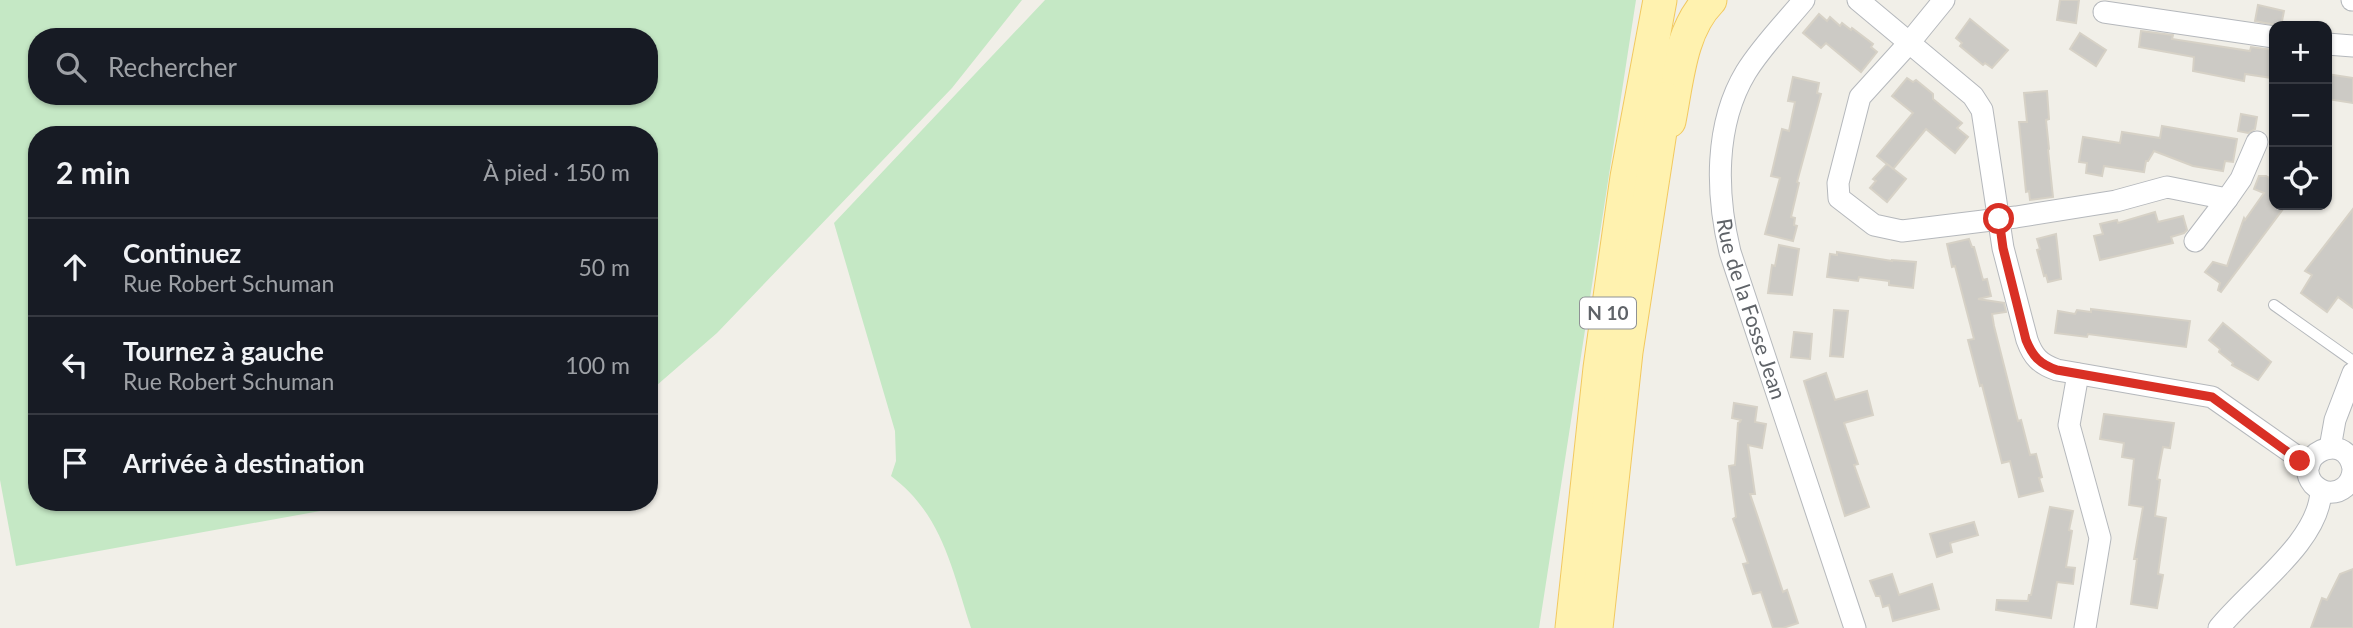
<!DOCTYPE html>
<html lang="fr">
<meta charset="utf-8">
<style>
:root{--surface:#171b24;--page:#242831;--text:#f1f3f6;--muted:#9ea1a6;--line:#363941}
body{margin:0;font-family:Lato,sans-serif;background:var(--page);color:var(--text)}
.controls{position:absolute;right:21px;top:21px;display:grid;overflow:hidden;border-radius:14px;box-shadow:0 2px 5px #0004}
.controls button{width:63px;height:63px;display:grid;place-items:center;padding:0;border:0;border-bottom:2px solid var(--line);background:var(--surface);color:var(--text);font:35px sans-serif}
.stop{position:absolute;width:21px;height:21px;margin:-16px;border:5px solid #d93025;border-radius:50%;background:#fff}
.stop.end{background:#d93025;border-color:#fff;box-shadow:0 2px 7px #0008}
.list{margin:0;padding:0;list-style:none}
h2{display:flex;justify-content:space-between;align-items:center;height:91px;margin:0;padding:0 28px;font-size:30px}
h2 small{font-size:23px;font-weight:400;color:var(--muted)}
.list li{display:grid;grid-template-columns:46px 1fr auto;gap:21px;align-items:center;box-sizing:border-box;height:98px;padding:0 28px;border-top:2px solid var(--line)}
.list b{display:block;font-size:26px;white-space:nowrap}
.list p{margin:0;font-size:23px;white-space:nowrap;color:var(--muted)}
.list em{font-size:23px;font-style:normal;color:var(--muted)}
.icon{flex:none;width:38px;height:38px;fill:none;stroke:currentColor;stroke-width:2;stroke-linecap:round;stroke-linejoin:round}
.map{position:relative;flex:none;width:2353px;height:628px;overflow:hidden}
.search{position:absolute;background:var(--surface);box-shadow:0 2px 5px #0004;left:28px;top:28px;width:630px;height:77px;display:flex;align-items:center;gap:18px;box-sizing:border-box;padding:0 24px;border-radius:28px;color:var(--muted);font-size:26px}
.panel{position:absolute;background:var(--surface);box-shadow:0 2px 5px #0004;left:28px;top:126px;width:630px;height:385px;border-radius:28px}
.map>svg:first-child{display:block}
</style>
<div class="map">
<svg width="2353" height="628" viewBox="0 0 2353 628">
<rect width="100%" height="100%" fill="#f1efe8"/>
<g fill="#c5e8c5" fill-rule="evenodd">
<path d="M0,0H1022L952,88L717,333L649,392V135H37V502H370L16,566L0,480ZM37,37H649V96H37Z"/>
<path d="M1045,0H1636L1539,628H971C952,570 943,515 891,476L896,461L895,431L834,223Z"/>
</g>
<g fill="#cccac5" stroke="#d6d1c6" stroke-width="2">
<polygon points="2060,0 2079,0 2076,23 2057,20"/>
<polygon points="2258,5 2284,11 2281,26 2255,21"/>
<polygon points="1819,14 1827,21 1830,17 1840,26 1842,23 1851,30 1852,28 1873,44 1871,47 1877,52 1861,72 1826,43 1821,48 1803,33"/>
<polygon points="1970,19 2008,50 1992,68 1985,63 1983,65 1960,46 1962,43 1956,38"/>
<polygon points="2141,31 2173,35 2172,39 2250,51 2251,47 2274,50 2272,78 2245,74 2244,81 2193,71 2194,57 2139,47"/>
<polygon points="2080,33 2106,50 2096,66 2070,49"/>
<polygon points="2327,74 2353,78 2353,103 2327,99"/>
<polygon points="1793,77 1819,83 1817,93 1821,94 1797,182 1799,183 1791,217 1795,218 1794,225 1797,226 1793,241 1765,234 1780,178 1771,176 1782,129 1789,131 1795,102 1788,101"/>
<polygon points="1907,78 1913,82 1916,80 1933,94 1933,99 1962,123 1957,128 1968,137 1955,153 1926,129 1893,169 1877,156 1913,113 1892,96"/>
<polygon points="2047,91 2049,119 2046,120 2049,149 2048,150 2053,197 2030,200 2029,191 2026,192 2019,122 2027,122 2024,93"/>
<polygon points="2241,114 2257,117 2255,129 2248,133 2238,131"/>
<polygon points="2162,126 2237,139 2233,162 2225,161 2223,171 2193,166 2154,151 2148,161 2146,161 2144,172 2104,166 2102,176 2086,173 2087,163 2079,162 2083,137 2120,143 2122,132 2160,138"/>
<polygon points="1887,164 1906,179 1887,202 1870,188 1876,181 1873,179"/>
<polygon points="2259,176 2266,176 2273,180 2274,179 2274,205 2286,205 2221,292 2218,290 2220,283 2205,272 2213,262 2227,266 2244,218 2245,220 2264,193 2254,189"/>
<polygon points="2353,209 2353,308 2338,297 2327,312 2301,293 2312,275 2305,271"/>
<polygon points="2155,212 2158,222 2183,216 2187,230 2184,233 2171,237 2173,243 2100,260 2094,236 2103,234 2100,224 2117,220 2118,223"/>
<polygon points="2056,234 2061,279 2048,282 2046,275 2044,276 2037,250 2040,249 2037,239"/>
<polygon points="1969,239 1972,247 1974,247 1983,280 1987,279 1991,296 1978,299 2004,303 2006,312 1992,314 1994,326 2018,421 2021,420 2030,455 2036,454 2042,477 2039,478 2043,491 2019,497 2010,461 2002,463 1982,385 1980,386 1968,340 1974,339 1955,266 1952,267 1947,244"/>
<polygon points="1779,245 1799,249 1792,295 1768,293 1772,265 1775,266"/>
<polygon points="1837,252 1892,261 1892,260 1916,262 1913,288 1889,285 1889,281 1859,277 1858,281 1827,277 1830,254 1837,255"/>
<polygon points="2091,309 2190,321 2186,347 2088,334 2087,337 2055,333 2058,311 2075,314 2077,310 2091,312"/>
<polygon points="1834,310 1848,311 1843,357 1830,356"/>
<polygon points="2223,323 2271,362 2258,380 2232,365 2233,363 2219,352 2220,349 2209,340"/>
<polygon points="1794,332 1812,334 1810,359 1791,357"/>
<polygon points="1826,373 1835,400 1867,391 1873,415 1844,423 1858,464 1854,465 1869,507 1845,516 1804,381"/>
<polygon points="1734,403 1757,407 1755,422 1766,424 1762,448 1748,445 1755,494 1750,494 1783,592 1787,590 1798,623 1783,628 1773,628 1761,592 1753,594 1743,564 1748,563 1733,519 1736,517 1729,466 1735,465 1738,423 1740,422 1741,420 1732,418"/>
<polygon points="2104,414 2174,423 2170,448 2163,447 2157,479 2160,480 2155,516 2166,518 2158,574 2163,575 2157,608 2131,604 2137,559 2134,559 2143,507 2129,505 2134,459 2122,457 2124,443 2100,439"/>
<polygon points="2050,507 2073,511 2069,530 2072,531 2066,567 2075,568 2073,584 2057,582 2051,618 1996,610 1997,600 2028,601 2029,595 2031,595"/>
<polygon points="1974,522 1978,535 1950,543 1952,552 1937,557 1930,534"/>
<polygon points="2353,569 2353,628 2311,628 2322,598 2327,600 2340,574"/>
<polygon points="1892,574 1899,595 1932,584 1939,609 1893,621 1889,605 1883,607 1880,596 1876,596 1870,581"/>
</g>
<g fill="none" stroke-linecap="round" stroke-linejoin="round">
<g stroke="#b5b8bc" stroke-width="12">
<polyline id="service" points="2274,305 2353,361"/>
</g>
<g stroke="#b5b8bc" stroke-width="23">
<g id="minor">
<path id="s1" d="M1804,0C1785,23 1762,46 1746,72C1714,125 1716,194 1730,252L1855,628"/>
<path d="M1858,0L1973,96L1982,110L2003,248L2027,340C2033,357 2040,364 2057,370L2212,397L2309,465"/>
<polyline points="1944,0 1909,43 1860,97 1838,183 1839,198 1874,225 1902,231 2016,217 2116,201 2167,187 2227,199 2195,241"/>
<polyline points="2352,0 2353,0"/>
<polyline points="2104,12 2274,37"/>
<polyline points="2327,44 2353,46"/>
<polyline points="2227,199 2241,179 2257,142"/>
<polyline points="2078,374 2069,425 2100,538 2085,628"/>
<polyline points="2330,448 2335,420 2353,373"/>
<path d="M2353,468C2345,428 2291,456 2313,484C2317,488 2321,491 2327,492C2341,494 2352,484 2353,470"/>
<path d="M2219,628C2250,589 2319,542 2321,491"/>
</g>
</g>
<g stroke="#f2c960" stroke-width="35">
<g id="primary">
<path d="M1669,121C1677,81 1680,30 1710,0"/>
<polyline points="1572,628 1600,368 1627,177 1660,0"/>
<polyline points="1596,628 1626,352 1665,99"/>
</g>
</g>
<use href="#service" stroke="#fff" stroke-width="10"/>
<use href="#minor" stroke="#fff" stroke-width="21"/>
<use href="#primary" stroke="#fff2af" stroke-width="33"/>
</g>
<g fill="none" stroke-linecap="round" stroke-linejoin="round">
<path stroke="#d93025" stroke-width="9" d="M1999,219L2003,248L2026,340C2033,357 2040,364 2057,370L2212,397L2300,461"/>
</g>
<g text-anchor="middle" stroke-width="6" stroke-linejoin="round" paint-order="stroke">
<rect fill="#fff" stroke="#8f9295" stroke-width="2" x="1580" y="297.5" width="56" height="31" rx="5"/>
<g font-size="19" font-weight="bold" fill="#5f6368">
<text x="1608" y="320">N 10</text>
</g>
<g font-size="21" fill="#5f6368" stroke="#fff">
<text dy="7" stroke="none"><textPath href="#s1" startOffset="338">Rue de la Fosse Jean</textPath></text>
</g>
</g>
</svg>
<div class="controls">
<button>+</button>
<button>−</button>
<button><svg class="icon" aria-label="locate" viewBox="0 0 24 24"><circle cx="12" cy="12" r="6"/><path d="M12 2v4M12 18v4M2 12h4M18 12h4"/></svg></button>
</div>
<div class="stop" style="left:1999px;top:219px"></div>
<div class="stop end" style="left:2300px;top:461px"></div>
<div class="search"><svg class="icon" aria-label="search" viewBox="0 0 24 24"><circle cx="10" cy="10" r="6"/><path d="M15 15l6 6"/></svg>Rechercher</div>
<section class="panel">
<h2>2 min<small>À pied · 150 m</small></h2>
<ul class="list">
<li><svg class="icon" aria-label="ahead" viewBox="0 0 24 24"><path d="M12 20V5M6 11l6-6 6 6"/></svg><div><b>Continuez</b><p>Rue Robert Schuman</p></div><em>50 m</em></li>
<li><svg class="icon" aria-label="left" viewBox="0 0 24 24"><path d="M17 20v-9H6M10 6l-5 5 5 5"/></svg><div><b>Tournez à gauche</b><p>Rue Robert Schuman</p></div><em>100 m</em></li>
<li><svg class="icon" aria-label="arrive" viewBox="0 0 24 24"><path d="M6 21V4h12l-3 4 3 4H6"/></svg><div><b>Arrivée à destination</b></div></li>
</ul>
</section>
</div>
